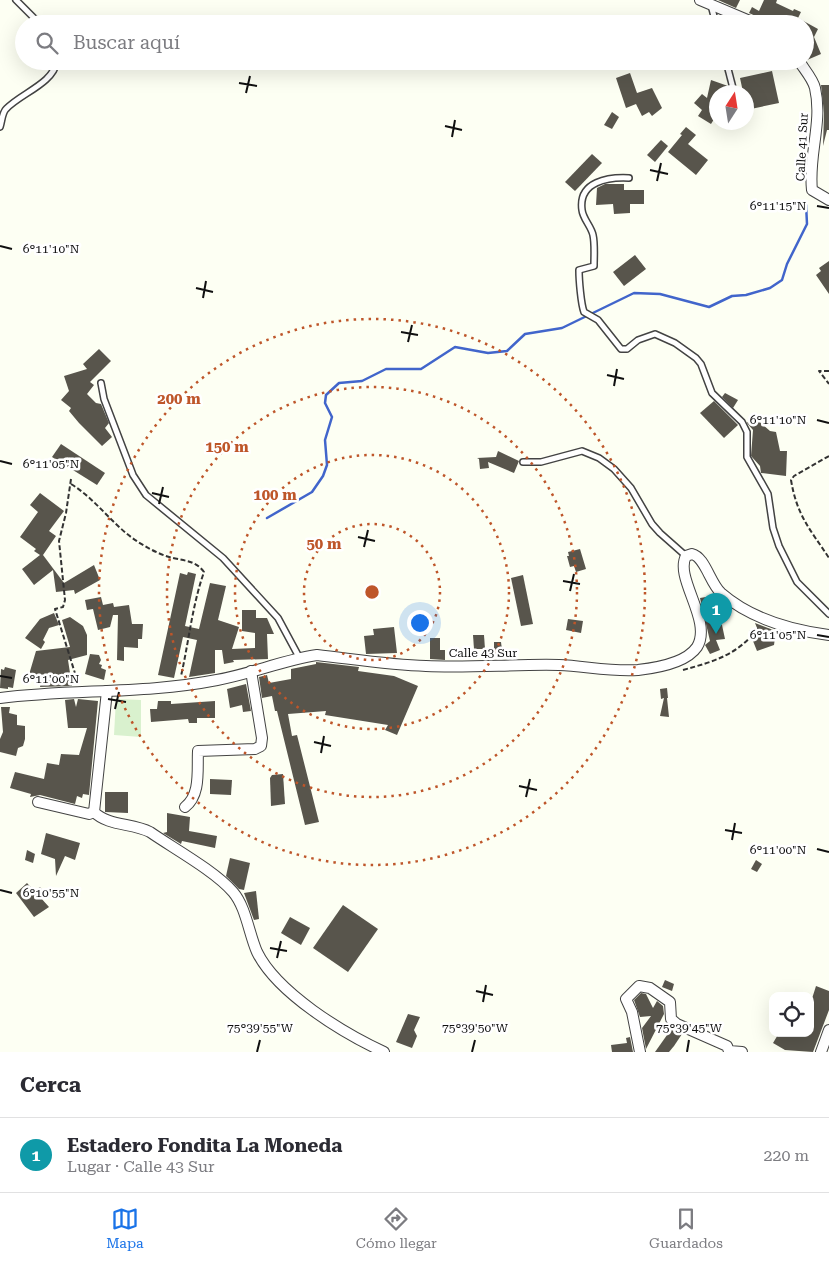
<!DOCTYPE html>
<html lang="es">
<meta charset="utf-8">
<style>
:root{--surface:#fff;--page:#f7f7f7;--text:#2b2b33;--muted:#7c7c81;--line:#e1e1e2;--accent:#1a73e8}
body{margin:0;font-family:"Roboto Serif",serif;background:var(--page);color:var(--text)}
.controls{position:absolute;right:15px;bottom:15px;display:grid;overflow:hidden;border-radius:10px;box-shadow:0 5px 20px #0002}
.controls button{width:45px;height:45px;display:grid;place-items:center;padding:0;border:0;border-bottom:1px solid var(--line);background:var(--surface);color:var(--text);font:25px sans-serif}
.compass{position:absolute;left:709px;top:85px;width:45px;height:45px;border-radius:50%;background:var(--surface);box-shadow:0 5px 20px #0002;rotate:12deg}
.you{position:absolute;left:419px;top:622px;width:18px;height:18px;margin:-12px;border:4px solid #fff;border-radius:50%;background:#1a73e8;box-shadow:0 0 0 8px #1a73e833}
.badge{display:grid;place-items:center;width:32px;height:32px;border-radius:50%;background:var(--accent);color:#fff;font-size:16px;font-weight:700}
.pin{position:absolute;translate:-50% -41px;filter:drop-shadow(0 1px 2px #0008)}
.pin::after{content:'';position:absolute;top:26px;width:18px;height:15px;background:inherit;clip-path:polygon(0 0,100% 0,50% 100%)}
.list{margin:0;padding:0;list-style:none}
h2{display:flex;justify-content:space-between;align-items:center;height:65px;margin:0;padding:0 20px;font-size:21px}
h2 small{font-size:16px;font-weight:400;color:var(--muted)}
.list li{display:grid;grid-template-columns:32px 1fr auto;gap:15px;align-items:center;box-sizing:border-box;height:75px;padding:0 20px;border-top:1px solid var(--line)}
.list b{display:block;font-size:19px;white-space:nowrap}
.list p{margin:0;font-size:16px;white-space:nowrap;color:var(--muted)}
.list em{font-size:16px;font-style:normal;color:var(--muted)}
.icon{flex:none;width:28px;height:28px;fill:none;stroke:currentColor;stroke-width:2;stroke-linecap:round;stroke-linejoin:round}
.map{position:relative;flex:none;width:829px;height:1052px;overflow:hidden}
.search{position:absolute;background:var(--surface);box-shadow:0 5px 20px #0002;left:15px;right:15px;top:15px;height:55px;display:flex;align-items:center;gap:12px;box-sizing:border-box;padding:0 18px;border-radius:28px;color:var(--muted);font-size:19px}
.sheet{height:140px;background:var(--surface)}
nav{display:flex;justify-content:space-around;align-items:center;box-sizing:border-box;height:70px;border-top:1px solid var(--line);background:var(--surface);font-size:14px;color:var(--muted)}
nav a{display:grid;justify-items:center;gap:2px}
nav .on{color:var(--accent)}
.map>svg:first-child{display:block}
</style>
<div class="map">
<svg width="829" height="1052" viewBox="0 0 829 1052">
<rect width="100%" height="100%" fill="#fdfff3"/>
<polygon fill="#d9f1ce" points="116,699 141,700 141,737 114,735"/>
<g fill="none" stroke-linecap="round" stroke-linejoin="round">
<polyline stroke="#4165cb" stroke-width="2.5" points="267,518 312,492 323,476 327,465 325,440 332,417 325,403 326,395 339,383 362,381 386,369 421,369 455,347 488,353 507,351 525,334 562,328 634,293 660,294 709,307 732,296 746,295 770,288 782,280 787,264 807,224 806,204"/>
</g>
<g fill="#58554c">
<polygon points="718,0 740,0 736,8"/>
<polygon points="764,0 777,0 776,3 793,11 794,9 801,12 798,18 818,29 814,37 821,54 807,60 805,58 805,24 764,24 760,18 749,13 752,7 759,11"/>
<polygon points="772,71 779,103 746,110 746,92 743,92 740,78"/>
<polygon points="630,73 637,93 652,88 662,108 652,116 649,112 642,116 636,104 626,108 616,78"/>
<polygon points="711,80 728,86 729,90 729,92 716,92 716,116 711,124 698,116 702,110 694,103 702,94 707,98"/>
<polygon points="821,85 829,85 829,130 827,130 823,146 824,113"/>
<polygon points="612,112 619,117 612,129 604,125"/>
<polygon points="686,127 696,135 688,144 708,160 696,175 668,152 682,135 680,134"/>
<polygon points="661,140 668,146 655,162 647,155"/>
<polygon points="592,154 602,163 575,191 565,182"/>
<polygon points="605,184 624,184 624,190 644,190 644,204 630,204 630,213 614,214 613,204 596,205 597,188"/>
<polygon points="635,255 646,269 624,286 613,272"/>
<polygon points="829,261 829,294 816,275 821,271 819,268"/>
<polygon points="99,349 111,361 90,382 94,385 87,394 96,403 101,404 109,423 105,428 112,437 102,446 79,423 69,411 71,408 61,400 69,391 64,376 87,369 83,364"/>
<polygon points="725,393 738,400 733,408 722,397"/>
<polygon points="714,401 738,425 724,438 700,413"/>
<polygon points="753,416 770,431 776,432 780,451 787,451 786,476 761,473 760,466 751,456 753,430 747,423"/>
<polygon points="61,444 105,473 97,485 52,457"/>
<polygon points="498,451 519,461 514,473 488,462 489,468 480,469 479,459 477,458 496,457"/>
<polygon points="40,493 64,511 49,531 56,536 43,555 64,583 94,565 100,580 75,594 74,590 56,592 53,570 34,585 22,569 40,555 34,551 36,549 20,537 38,512 30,505"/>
<polygon points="580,549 586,569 576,572 574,566 570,567 567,556 569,556 568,552"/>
<polygon points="188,572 196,574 185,626 199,629 210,583 226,586 218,620 239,627 232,649 255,648 255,633 242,631 242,610 256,610 256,618 267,618 274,634 267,634 268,659 233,660 234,662 224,664 222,650 215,650 215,673 189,677 197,640 183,637 174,678 158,675 180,573 187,575"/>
<polygon points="523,575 533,624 521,626 511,578"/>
<polygon points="101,597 103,605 113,603 114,607 129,605 132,624 143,624 142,639 138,639 138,648 124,647 124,661 117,660 118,615 113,615 110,627 98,630 93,609 87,610 85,600"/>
<polygon points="706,597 710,615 716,615 718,623 722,625 725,639 716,640 720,650 710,654 705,645 710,641 700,598"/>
<polygon points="54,613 59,625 49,628 43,640 45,642 41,649 25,638 40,619"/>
<polygon points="70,617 83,626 87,635 87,655 68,660 72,686 40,687 41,680 28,678 36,651 70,647 62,620"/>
<polygon points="568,619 583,621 581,633 566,630"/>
<polygon points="755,623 776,631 774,645 757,651 749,631 757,628"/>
<polygon points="394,627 397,653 366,654 364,636 374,635 373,629"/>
<polygon points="473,635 484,635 485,649 474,649"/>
<polygon points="430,638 440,638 440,650 445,650 445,660 430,659"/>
<polygon points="494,642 501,642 503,657 494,657"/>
<polygon points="90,654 99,655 101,660 99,664 102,665 101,668 106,670 104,680 85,674"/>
<polygon points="316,662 359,667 358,671 394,676 418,686 397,735 385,730 388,725 325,715 326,711 288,714 292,736 297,735 319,822 305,825 277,711 275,711 272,696 262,698 259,677 267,675 269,683 291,679 291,669 316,664"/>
<polygon points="5,667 16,670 13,688 8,687 8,689 0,688 1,669 4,670"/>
<polygon points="246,684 251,711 243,712 242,705 230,708 227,689"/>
<polygon points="667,688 668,698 667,698 669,717 660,716 664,698 661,699 660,689"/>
<polygon points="74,699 76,707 78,699 98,701 89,795 83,794 82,798 77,796 75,804 40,795 30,797 31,794 10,788 15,772 44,779 47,763 59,765 61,754 79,755 87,728 68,728 65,700"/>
<polygon points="158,701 171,701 171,704 215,701 215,718 197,718 197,723 189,723 188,719 151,722 150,709 157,709"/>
<polygon points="1,707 10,707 9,713 17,715 17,725 25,726 25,739 23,746 18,748 16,756 0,752 0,739 3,732"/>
<polygon points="283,774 285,804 271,806 270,778 272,775"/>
<polygon points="210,779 232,780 231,795 210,794"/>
<polygon points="105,792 128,792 128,813 105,812"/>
<polygon points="167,813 190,817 189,831 217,836 215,848 182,841 181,844 163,833 167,832"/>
<polygon points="46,833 80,843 75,860 65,856 56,876 55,859 41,854"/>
<polygon points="27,850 35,854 33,863 25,860"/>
<polygon points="230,858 250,863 244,890 239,889 226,876"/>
<polygon points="756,860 762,864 757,872 751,869"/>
<polygon points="27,883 34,891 40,887 45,894 40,897 49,907 34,917 16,893"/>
<polygon points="256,891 259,919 254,920 244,893"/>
<polygon points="343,905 378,929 348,972 313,948"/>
<polygon points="290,917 310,928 301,945 281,933"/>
<polygon points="665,980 674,984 672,991 662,987"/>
<polygon points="816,986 829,991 829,1010 813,1052 785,1050 773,1043 779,1033 810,1033 810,1005"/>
<polygon points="641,993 646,994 653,1008 657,1001 663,1006 664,1014 646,1049 642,1028 651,1016 640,1017 634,1000"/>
<polygon points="408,1014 420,1017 414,1030 417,1036 412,1048 396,1042"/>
<polygon points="672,1028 682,1034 674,1046 669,1052 655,1052"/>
<polygon points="630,1037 633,1052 612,1052 611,1045 627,1043 626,1038"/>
</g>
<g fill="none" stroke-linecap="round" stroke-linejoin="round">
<g stroke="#434343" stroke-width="8">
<g id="lane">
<polyline points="16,0 40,24"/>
<polyline points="711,5 716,24"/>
<polyline points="726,61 734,92"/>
<path d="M0,127C2,121 2,113 6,109C21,93 53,84 57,61"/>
<path d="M629,178C609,177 578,181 582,210C583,219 591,226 593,235C595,244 594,256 594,266L579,270C579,280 581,304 584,312L598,320L621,349H627L638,340L655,334L675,343L696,358L701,364L712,393L742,422L747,432V457L768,494L773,528L779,546L797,582L829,614"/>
<polyline points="101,383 104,399 133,475 146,495 223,558 278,618 299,657"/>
<polyline points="523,462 541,462 582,451 599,458 614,469 631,488 652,524 660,533 686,556"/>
</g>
</g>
<g stroke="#434343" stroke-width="12">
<g id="street">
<polyline points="700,0 757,24"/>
<path d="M799,61C804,69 813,79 815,88C823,122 808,156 812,190L829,200"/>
<path d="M107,691L94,812C108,826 132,823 150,832C173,848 215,871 233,892C246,907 249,934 257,952C277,993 343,1033 384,1052"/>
<path d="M0,698C72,689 146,694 217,680C251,674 283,660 317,655C353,659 390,665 426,666C470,668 515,664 559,665C585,666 611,672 638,670C656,668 686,663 697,647C713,621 674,578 686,556L692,554C705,557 710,583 721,593C751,619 790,630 829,635"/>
<polyline points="38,802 89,814 94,812"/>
<path d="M185,807C201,795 197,770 198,751L255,749L261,746L262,738L251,671"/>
<polyline points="640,1052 632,1012 626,999 639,986 650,988 670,1002 671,1019 677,1024 727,1046 729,1051 742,1052"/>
<polyline points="821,1052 829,1030"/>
</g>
</g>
<g stroke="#323232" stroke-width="2" stroke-dasharray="5 2.5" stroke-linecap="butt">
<polyline points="829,371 819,371 829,384"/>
<path d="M829,456L794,476L791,480C797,516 810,529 829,558"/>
<polyline points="71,479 66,513 59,541 65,600 63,607 55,609 78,683"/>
<path d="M71,484C99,501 115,530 145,546C153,551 164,556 173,558C186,561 196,561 204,572C192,606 189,641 181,676"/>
<path d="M683,670C715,661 738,655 759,627"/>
</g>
<use href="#lane" stroke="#fff" stroke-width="5"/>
<use href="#street" stroke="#fff" stroke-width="10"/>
</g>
<path fill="none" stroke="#101010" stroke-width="2" d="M239,83L257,86M246,93L250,76M445,126L462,130M452,137L455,120M650,170L668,174M657,181L661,163M817,206L829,208M0,246L12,249M196,288L213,292M203,298L206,281M401,332L418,335M408,342L412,325M607,375L624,379M614,386L617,369M817,420L829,423M0,461L12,464M152,493L169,497M159,504L163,487M358,537L375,541M364,547L368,530M563,581L580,584M570,591L574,574M817,635L829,637M0,676L12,678M108,699L126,702M115,709L119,692M314,742L331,746M321,753L324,736M519,786L537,790M526,797L530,779M725,830L742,833M732,840L735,823M817,849L829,852M0,890L12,893M270,948L287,951M277,958L281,941M476,991L493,995M483,1002L486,985M257,1052L260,1040M472,1052L475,1040M687,1052L689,1040"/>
<g fill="none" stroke="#be562a" stroke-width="2.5" stroke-dasharray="2.5 5">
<circle cx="372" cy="592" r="68"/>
<circle cx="372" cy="592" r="137"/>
<circle cx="372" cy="592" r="205"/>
<circle cx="372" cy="592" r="273"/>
</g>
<g text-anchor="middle" stroke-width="5" stroke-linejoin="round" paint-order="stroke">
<g font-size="12" fill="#101010" stroke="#fff">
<text transform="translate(802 147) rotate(-87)" y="4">Calle 41 Sur</text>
<text x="483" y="657">Calle 43 Sur</text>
</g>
</g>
<g font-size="12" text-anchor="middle" fill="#101010" stroke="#fff" stroke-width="5" stroke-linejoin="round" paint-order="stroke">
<text x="778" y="210">6°11'15"N</text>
<text x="51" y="253">6°11'10"N</text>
<text x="778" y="424">6°11'10"N</text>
<text x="51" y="468">6°11'05"N</text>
<text x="778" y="639">6°11'05"N</text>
<text x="51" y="683">6°11'00"N</text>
<text x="778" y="854">6°11'00"N</text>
<text x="51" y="897">6°10'55"N</text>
<text x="260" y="1032">75°39'55"W</text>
<text x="475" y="1032">75°39'50"W</text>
<text x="689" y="1032">75°39'45"W</text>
</g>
<circle cx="372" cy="592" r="8" fill="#be562a" stroke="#fff" stroke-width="2.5"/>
<g font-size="15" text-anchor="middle" font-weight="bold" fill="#be562a" stroke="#fff" stroke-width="5" stroke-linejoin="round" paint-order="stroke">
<text x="179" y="404">200 m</text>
<text x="227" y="452">150 m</text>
<text x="275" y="500">100 m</text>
<text x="324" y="549">50 m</text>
</g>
</svg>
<div class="controls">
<button><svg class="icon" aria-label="locate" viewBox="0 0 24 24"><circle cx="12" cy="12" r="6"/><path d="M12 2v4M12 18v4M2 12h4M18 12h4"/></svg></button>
</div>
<svg class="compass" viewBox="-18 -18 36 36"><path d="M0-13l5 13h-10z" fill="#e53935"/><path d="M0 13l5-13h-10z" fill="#7c7c81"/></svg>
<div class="you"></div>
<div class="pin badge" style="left:716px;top:634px;background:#0f9aa8">1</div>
<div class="search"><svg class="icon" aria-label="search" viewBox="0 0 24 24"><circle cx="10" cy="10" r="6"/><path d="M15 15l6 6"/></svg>Buscar aquí</div>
</div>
<section class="sheet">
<h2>Cerca<small></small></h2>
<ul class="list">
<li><span class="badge" style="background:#0f9aa8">1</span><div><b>Estadero Fondita La Moneda</b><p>Lugar · Calle 43 Sur</p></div><em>220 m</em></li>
</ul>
</section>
<nav>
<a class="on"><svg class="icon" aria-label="map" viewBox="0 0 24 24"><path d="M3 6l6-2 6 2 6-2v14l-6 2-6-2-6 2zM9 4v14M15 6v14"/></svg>Mapa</a>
<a><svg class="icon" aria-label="directions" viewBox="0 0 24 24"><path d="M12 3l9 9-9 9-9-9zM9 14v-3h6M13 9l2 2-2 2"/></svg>Cómo llegar</a>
<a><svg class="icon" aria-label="saved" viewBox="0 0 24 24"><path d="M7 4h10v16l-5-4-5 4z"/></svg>Guardados</a>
</nav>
